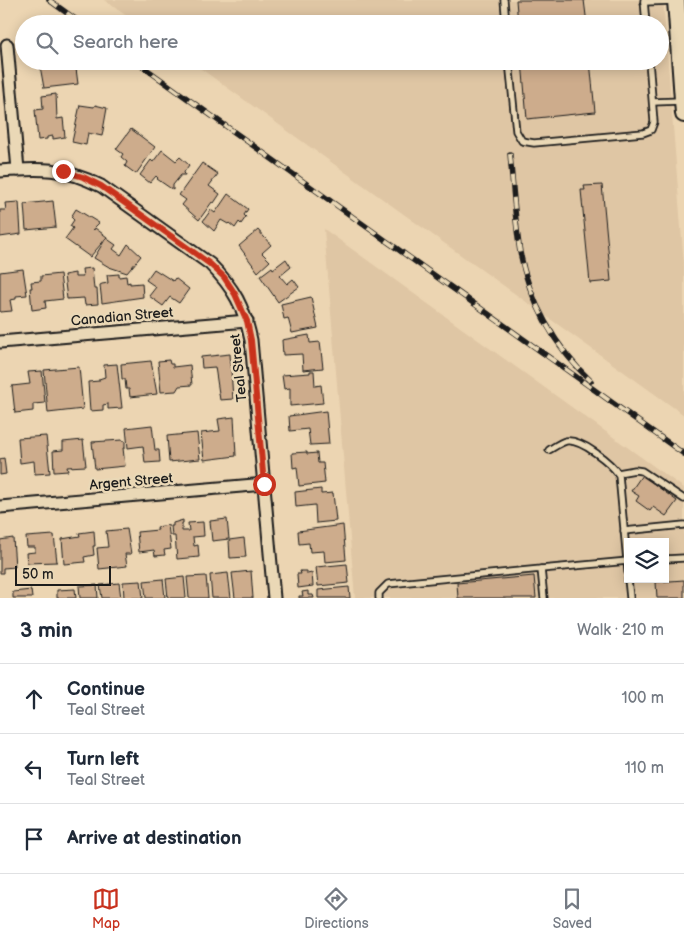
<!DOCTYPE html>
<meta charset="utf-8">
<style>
:root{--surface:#fff;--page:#f2f2f3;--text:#1f2937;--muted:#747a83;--line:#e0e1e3;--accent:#c8321e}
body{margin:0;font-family:"Balsamiq Sans",sans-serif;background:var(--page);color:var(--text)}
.controls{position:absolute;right:15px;bottom:15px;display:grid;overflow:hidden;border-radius:0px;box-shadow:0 2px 12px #0003}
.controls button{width:45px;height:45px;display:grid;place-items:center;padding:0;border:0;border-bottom:1px solid var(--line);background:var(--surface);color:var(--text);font:25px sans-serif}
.scale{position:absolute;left:15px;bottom:12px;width:96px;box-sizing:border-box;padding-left:5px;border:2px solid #1c1c1c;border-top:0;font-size:14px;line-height:18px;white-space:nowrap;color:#1c1c1c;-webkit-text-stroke:4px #ead8b6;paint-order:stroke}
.stop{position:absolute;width:15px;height:15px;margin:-11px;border:4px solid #c8321e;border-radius:50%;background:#fff}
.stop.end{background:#c8321e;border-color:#fff;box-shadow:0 1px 5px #0008}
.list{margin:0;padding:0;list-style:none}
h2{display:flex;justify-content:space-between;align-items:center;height:65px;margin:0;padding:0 20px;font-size:21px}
h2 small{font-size:16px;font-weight:400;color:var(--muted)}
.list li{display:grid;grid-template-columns:32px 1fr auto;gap:15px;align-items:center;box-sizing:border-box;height:70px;padding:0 20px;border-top:1px solid var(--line)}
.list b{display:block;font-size:19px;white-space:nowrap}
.list p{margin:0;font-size:16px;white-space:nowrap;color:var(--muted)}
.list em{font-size:16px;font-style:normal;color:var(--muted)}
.icon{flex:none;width:28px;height:28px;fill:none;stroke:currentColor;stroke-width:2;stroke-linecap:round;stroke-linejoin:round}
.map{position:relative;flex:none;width:684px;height:598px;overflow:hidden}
.search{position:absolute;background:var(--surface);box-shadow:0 2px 12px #0003;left:15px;right:15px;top:15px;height:55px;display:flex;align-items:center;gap:12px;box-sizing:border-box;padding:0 18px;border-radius:28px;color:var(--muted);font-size:19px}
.sheet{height:275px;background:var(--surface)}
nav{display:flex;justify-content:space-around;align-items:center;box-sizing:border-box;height:70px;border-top:1px solid var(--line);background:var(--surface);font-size:14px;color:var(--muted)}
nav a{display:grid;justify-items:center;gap:2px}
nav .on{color:var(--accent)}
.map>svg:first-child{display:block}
</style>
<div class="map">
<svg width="684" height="598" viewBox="0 0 684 598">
<rect width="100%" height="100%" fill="#ecd5b2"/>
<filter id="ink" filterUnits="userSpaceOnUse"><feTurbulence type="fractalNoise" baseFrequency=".02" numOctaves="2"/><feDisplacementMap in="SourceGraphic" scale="10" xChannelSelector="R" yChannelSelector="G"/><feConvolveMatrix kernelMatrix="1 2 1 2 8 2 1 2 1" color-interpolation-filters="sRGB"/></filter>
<g filter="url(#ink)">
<g fill="#dfc6a4" fill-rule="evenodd">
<polygon points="104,0 663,0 684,265 684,415 190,61 660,61 660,24 138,24"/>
<path d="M324,229L684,488V598H355ZM628,542H665V579H628Z"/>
</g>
<g fill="#cdac8c" stroke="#1c1c1c">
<polygon points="516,0 584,0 587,24 518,24"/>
<polygon points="49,61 75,61 78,84 44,88 40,66 49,65"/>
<polygon points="522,61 590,61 595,112 527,119"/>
<polygon points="56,94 57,119 63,118 65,137 53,139 53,136 47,137 47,139 38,140 35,110 43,109 42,96"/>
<polygon points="80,105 94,107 95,105 107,108 102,136 88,133 86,145 72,142"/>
<polygon points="131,129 155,147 136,174 125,166 127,162 121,157 123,154 116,149"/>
<polygon points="162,150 176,161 180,157 189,165 184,172 185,175 181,175 173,185 173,190 157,179 158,178 156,176 150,183 140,175 151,160 153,162"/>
<polygon points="202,163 218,174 209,186 220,194 214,203 212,202 199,220 182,205 186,200 179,195"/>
<polygon points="602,185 611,281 590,283 581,190 585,190 584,186"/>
<polygon points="228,194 248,209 244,215 246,217 241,224 239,222 235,228 229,223 228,224 221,220 214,231 203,221 211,210 215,213"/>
<polygon points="53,201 56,227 26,230 24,204"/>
<polygon points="19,202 21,234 0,237 0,210 6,210 5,203"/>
<polygon points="76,209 99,223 93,229 94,230 95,228 107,237 90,257 65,239 73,228 70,226 74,220 71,217"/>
<polygon points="258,230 271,245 262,253 270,261 258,272 239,246"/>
<polygon points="106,238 116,245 113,249 121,255 128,244 141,256 127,273 109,267 94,258"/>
<polygon points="286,259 291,267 280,276 287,284 293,279 299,287 278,302 260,276 272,267 273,269"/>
<polygon points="92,268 94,289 97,289 98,304 85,305 84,298 67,299 64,275 75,273 75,277 83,277 82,269"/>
<polygon points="23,269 27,295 16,296 16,299 10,300 12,311 0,312 0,272"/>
<polygon points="154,269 173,281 175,278 189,289 179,303 170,297 163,306 149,296 156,287 146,280"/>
<polygon points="60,274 63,299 45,301 46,308 32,310 30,288 32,288 31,282 41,281 41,276"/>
<polygon points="119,274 119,277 126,276 127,283 130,282 130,284 142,283 143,297 102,303 100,285 102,284 108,283 107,275"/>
<polygon points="311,297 318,328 292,333 288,318 284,319 281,304"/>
<polygon points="309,335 310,343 320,342 323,368 303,370 302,354 283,355 282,340"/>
<polygon points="230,354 233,399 220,400 215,367 202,368 201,357"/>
<polygon points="169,360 170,364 173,364 173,367 190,365 192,385 179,386 176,391 161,392 158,361"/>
<polygon points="151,361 157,394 130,397 129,389 126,389 125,379 122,379 121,364"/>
<polygon points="117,364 122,408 108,409 108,404 103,405 103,410 90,411 88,382 99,381 99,379 105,377 104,365"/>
<polygon points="79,367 83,409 48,413 44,370"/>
<polygon points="42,371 45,403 33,404 33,411 15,413 12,386 30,384 28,372"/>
<polygon points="310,371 314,371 315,386 321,385 323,403 290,406 290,388 284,389 282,375 310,373"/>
<polygon points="326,411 329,444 310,445 308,429 290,431 289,416"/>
<polygon points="234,417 236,456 204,460 201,433 220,431 218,419"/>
<polygon points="152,425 155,450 159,450 160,462 145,463 143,446 128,448 126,428"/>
<polygon points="197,433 200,459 169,462 167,436"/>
<polygon points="46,436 50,473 35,474 34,461 20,463 18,438"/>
<polygon points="83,440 86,466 67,467 68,471 54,472 53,451 63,450 63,442"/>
<polygon points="122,440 125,441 125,448 123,448 125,466 95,469 92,442"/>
<polygon points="307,452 307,454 317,453 318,463 323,463 325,483 299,486 297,467 293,468 292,453"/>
<polygon points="4,458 6,474 0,475 0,459"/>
<polygon points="642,475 677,501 666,516 653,507 650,511 636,501 639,496 631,491"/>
<polygon points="321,489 321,494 333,493 336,521 316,523 315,505 296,507 295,492"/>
<polygon points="227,519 229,539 212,541 210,521"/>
<polygon points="183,520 183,523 182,523 182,531 189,531 188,523 203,522 204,536 193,537 194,546 198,545 199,557 177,559 175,536 172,536 171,526 173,526 173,523"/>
<polygon points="168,525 171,549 164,550 165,555 155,556 154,550 139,552 137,532 158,530 157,527"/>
<polygon points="343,525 346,560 325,562 324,551 310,552 309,543 299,544 298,531"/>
<polygon points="127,529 131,554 125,554 127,566 99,569 97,548 108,547 106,531"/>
<polygon points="94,531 95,546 93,546 94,555 84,557 85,562 64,564 62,539 80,536 79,533"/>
<polygon points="54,535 57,562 27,563 26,553 35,552 35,547 27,547 26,537"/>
<polygon points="13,538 15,567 3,568 3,573 0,573 0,540"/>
<polygon points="244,538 246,557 230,558 229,540"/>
<polygon points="347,564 349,583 318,586 316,567"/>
<polygon points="251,571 253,598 235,598 232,573"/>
<polygon points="300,571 307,571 307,574 312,573 313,586 298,588 297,574 301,574"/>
<polygon points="228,573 231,598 212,598 210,575"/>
<polygon points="206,576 208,598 189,598 187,577"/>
<polygon points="534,576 536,598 458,598 457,583"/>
<polygon points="184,577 186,598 168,598 166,579"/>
<polygon points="163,579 165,598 146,598 144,581"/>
<polygon points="684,580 684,598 657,598 656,582"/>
<polygon points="141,581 143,598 124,598 123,582"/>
<polygon points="119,583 121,598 102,598 100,585"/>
<polygon points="97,585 98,598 80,598 79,586"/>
<polygon points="349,587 350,598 318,598 318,590"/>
<polygon points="75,589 76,598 57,598 57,590"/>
<polygon points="31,590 32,598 13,598 13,592"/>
<polygon points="308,591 308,595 313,595 314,598 299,598 299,596 303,596 302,592"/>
</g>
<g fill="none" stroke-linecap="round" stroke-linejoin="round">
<g stroke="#1c1c1c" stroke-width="9">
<g id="lane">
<polyline points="504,0 506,24"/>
<polyline points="644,0 646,24"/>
<polyline points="644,2 674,1"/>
<polyline points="509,61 516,131 522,141 534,143 643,133 651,130 654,122 649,61"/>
<polyline points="653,102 681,101"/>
<path d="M549,450C554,447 561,442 566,441C582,439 611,463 619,475L628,572"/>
<polyline points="618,473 635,470 642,471 684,499"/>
<polyline points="624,531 684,525"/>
<polyline points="665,559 684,558"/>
<polyline points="541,569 628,561"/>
<polyline points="628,579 630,598"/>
<polyline points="379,598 379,593 388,584 541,569 544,598"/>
</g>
</g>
<g stroke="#1c1c1c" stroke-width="15">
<g id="street">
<polyline points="7,45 18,170"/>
<path d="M0,171C41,168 63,167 101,186L210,264C234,288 244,307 251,340L274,598"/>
<polyline points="0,342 247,321"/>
<polyline points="0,507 264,484"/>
</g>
</g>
<g stroke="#1c1c1c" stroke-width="20">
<polyline id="secondary" points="676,0 684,114"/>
</g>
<use href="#lane" stroke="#ead8b6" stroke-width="5.5"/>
<use href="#street" stroke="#ead8b6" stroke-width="11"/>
<use href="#secondary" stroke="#ead8b6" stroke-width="16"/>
<g stroke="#1c1c1c" stroke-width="5.5">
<g id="rail">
<polyline points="49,0 82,24"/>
<polyline points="135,61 684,454"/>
<path d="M510,154C513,186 515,220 520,252C529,300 555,348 591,381"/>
</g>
</g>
<use href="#rail" stroke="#ead8b6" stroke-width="4" stroke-dasharray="11" stroke-linecap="butt"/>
</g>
</g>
<g fill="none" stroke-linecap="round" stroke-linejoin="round" filter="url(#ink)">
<polyline stroke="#c8321e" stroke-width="6" points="63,171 83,177 101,186 210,264 224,277 235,294 247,321 251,340 264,484"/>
</g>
<g text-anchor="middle" stroke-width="5" stroke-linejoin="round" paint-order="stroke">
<g font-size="14" fill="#1c1c1c" stroke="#ead8b6">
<text transform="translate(122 316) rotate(-5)" y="5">Canadian Street</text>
<text transform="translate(238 368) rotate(-96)" y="5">Teal Street</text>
<text transform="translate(131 481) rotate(-5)" y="5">Argent Street</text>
</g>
</g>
</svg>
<div class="controls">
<button><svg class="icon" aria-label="layers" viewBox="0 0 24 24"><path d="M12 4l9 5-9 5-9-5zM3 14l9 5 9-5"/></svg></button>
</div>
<div class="scale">50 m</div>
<div class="stop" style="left:264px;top:484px"></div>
<div class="stop end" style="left:63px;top:171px"></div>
<div class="search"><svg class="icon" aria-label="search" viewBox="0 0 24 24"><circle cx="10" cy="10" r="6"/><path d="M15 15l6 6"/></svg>Search here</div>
</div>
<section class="sheet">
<h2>3 min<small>Walk · 210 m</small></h2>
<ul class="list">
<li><svg class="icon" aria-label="ahead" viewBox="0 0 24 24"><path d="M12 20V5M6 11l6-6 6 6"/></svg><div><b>Continue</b><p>Teal Street</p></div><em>100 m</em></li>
<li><svg class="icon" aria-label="left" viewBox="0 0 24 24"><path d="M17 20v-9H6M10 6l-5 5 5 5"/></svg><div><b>Turn left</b><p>Teal Street</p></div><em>110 m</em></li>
<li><svg class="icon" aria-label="arrive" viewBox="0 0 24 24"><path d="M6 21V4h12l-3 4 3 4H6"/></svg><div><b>Arrive at destination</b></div></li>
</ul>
</section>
<nav>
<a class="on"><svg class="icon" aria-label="map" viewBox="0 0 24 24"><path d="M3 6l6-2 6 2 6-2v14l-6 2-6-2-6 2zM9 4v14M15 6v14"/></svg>Map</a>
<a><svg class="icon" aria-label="directions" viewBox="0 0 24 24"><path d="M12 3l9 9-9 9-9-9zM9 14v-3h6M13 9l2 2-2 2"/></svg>Directions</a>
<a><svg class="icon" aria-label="saved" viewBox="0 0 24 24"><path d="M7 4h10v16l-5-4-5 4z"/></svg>Saved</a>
</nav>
